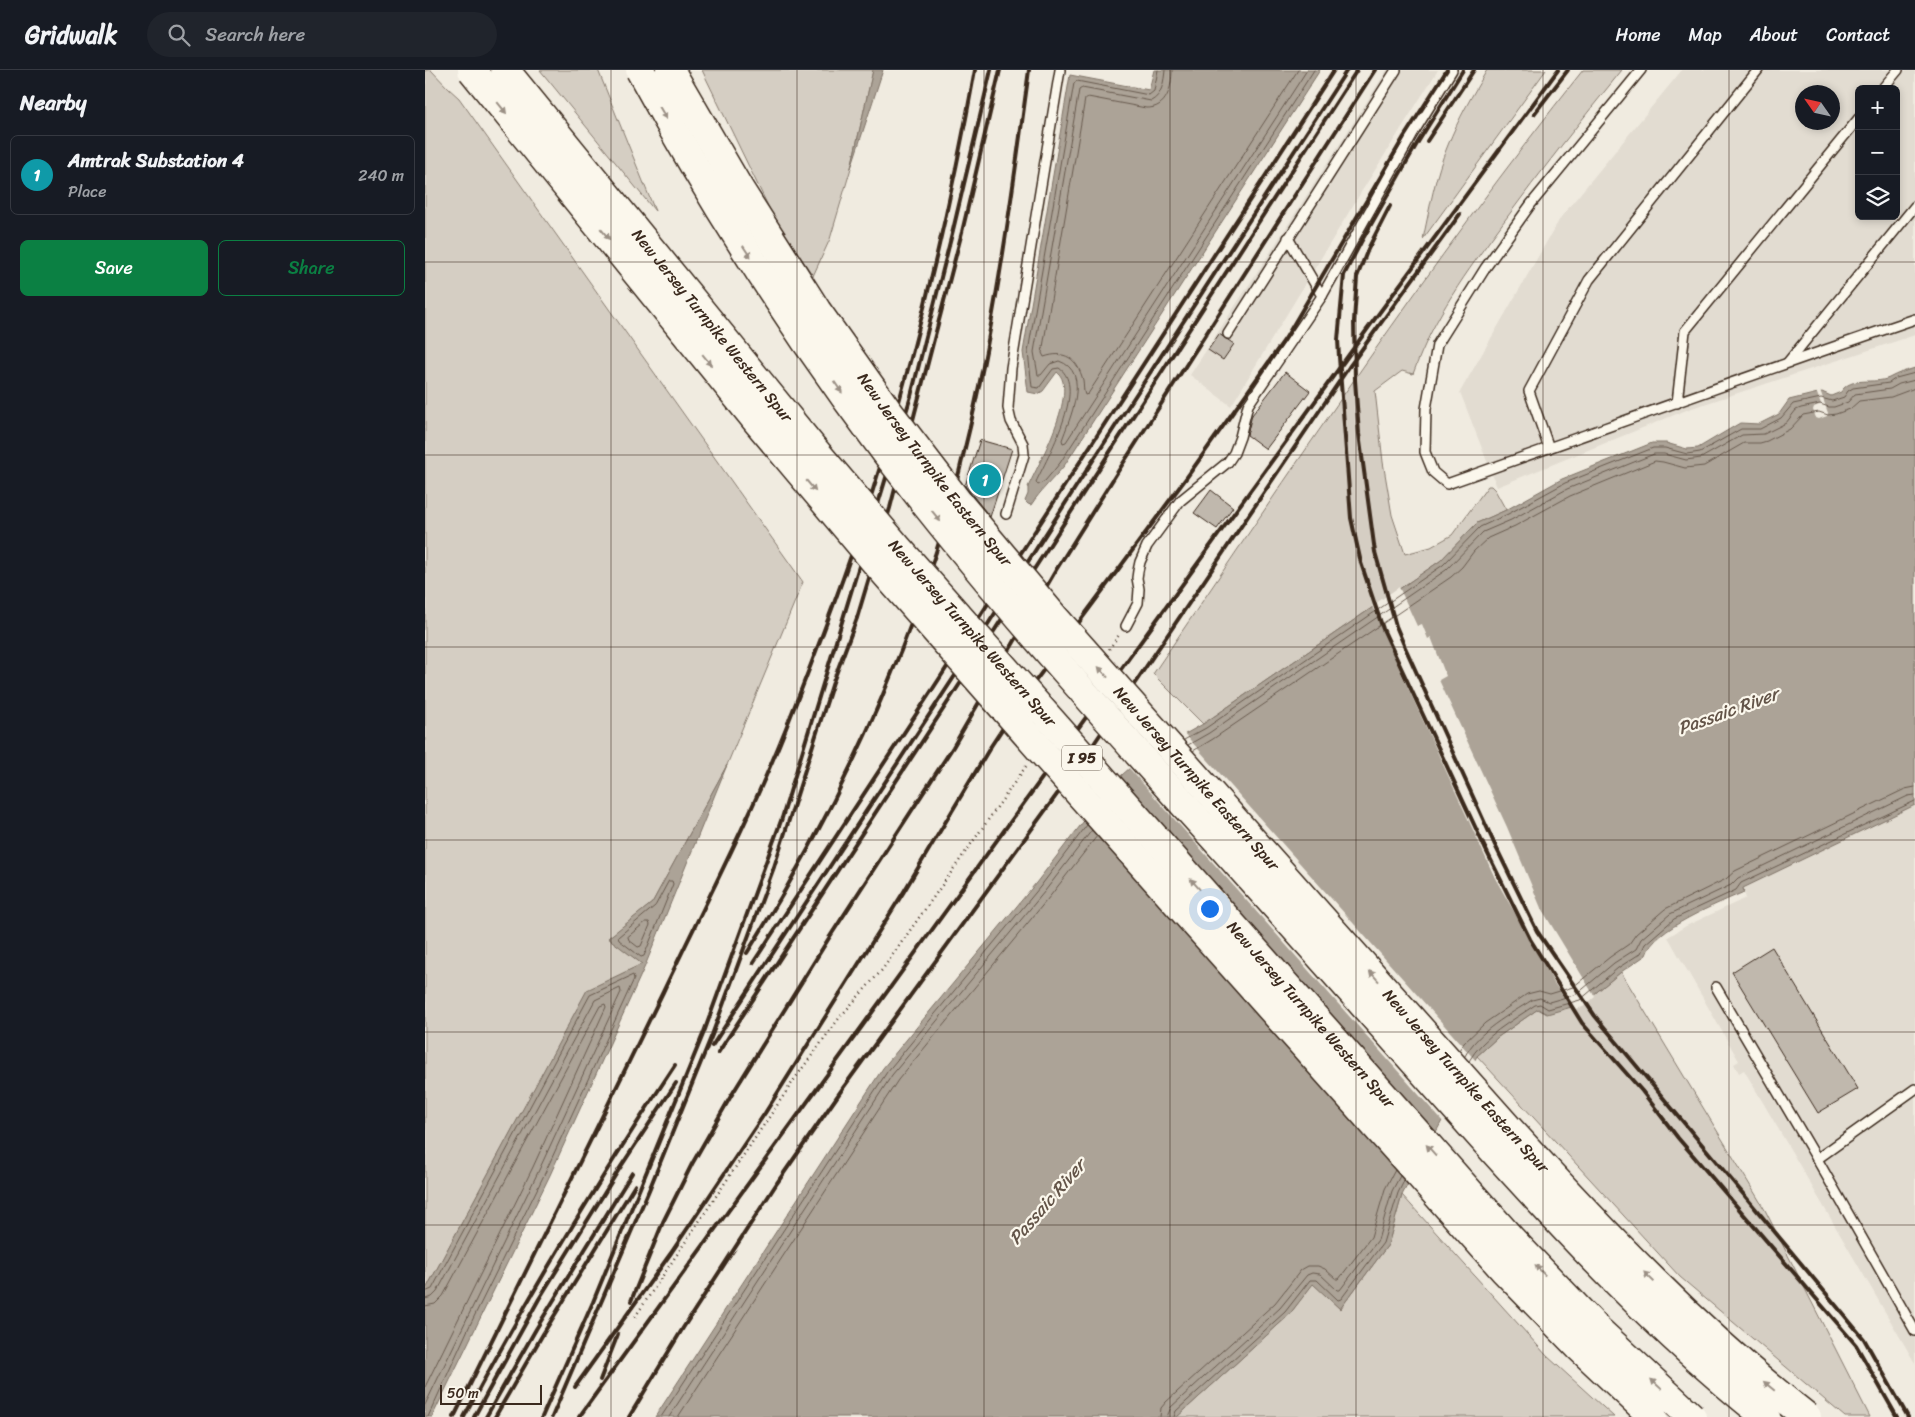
<!DOCTYPE html>
<meta charset="utf-8">
<style>
:root{--surface:#171b24;--page:#20242c;--text:#f1f3f6;--muted:#9ea1a6;--line:#363941;--accent:#0b8043}
body{margin:0;font-family:Sriracha,sans-serif;background:var(--page);color:var(--text)}
.controls{position:absolute;right:15px;top:15px;display:grid;overflow:hidden;border-radius:8px;box-shadow:0 2px 8px #0003}
.controls button{width:45px;height:45px;display:grid;place-items:center;padding:0;border:0;border-bottom:1px solid var(--line);background:var(--surface);color:var(--text);font:25px sans-serif}
.compass{position:absolute;left:1370px;top:15px;width:45px;height:45px;border-radius:50%;background:var(--surface);box-shadow:0 2px 8px #0003;rotate:304deg}
.scale{position:absolute;left:15px;bottom:12px;width:102px;box-sizing:border-box;padding-left:5px;border:2px solid #3b2a1e;border-top:0;font-size:14px;line-height:18px;white-space:nowrap;color:#3b2a1e;-webkit-text-stroke:4px #fbf7ec;paint-order:stroke}
.you{position:absolute;left:784px;top:838px;width:18px;height:18px;margin:-12px;border:4px solid #fff;border-radius:50%;background:#1a73e8;box-shadow:0 0 0 8px #1a73e833}
.badge{display:grid;place-items:center;width:32px;height:32px;border-radius:50%;background:var(--accent);color:#fff;font-size:16px;font-weight:700}
.pin{position:absolute;translate:-50% -50%;border:2px solid #fff;box-shadow:0 1px 5px #0006}
.list{margin:0;padding:0;list-style:none}
h2{display:flex;justify-content:space-between;align-items:center;height:65px;margin:0;padding:0 20px;font-size:21px}
h2 small{font-size:16px;font-weight:400;color:var(--muted)}
.list li{display:grid;grid-template-columns:32px 1fr auto;gap:15px;align-items:center;box-sizing:border-box;height:80px;margin:0 10px 10px;padding:0 10px;border:1px solid var(--line);border-radius:8px}
.list b{display:block;font-size:19px;white-space:nowrap}
.list p{margin:0;font-size:16px;white-space:nowrap;color:var(--muted)}
.list em{font-size:16px;font-style:normal;color:var(--muted)}
.actions{display:flex;gap:10px;padding:15px 20px}
.actions a{flex:1;padding:11px 0;border:1px solid var(--accent);border-radius:8px;text-align:center;font-size:18px;color:var(--accent)}
.actions .main{background:var(--accent);color:#fff}
.icon{flex:none;width:28px;height:28px;fill:none;stroke:currentColor;stroke-width:2;stroke-linecap:round;stroke-linejoin:round}
.map{position:relative;flex:none;width:1490px;height:1347px;overflow:hidden}
header{display:flex;align-items:center;gap:30px;box-sizing:border-box;height:70px;padding:0 25px;background:var(--surface);border-bottom:1px solid var(--line)}
header strong{font-size:24px}
nav{display:flex;gap:28px;margin-inline-start:auto;font-size:18px}
.search{width:350px;height:45px;background:var(--page);display:flex;align-items:center;gap:12px;box-sizing:border-box;padding:0 18px;border-radius:28px;color:var(--muted);font-size:19px}
main{display:flex}
aside{flex:1;background:var(--surface)}
.map>svg:first-child{display:block}
</style>
<header>
<strong>Gridwalk</strong>
<div class="search"><svg class="icon" aria-label="search" viewBox="0 0 24 24"><circle cx="10" cy="10" r="6"/><path d="M15 15l6 6"/></svg>Search here</div>
<nav><a>Home</a><a>Map</a><a>About</a><a>Contact</a></nav>
</header>
<main>
<aside>
<h2>Nearby<small></small></h2>
<ul class="list">
<li><span class="badge" style="background:#0f9aa8">1</span><div><b>Amtrak Substation 4</b><p>Place</p></div><em>240 m</em></li>
</ul>
<div class="actions"><a class="main">Save</a><a>Share</a></div>
</aside>
<div class="map">
<svg width="1490" height="1347" viewBox="0 0 1490 1347">
<rect width="100%" height="100%" fill="#f0ebe0"/>
<filter id="ink" filterUnits="userSpaceOnUse"><feTurbulence type="fractalNoise" baseFrequency=".02" numOctaves="2"/><feDisplacementMap in="SourceGraphic" scale="10" xChannelSelector="R" yChannelSelector="G"/><feConvolveMatrix kernelMatrix="1 2 1 2 8 2 1 2 1" color-interpolation-filters="sRGB"/></filter>
<g filter="url(#ink)">
<g fill="#e2dcd1" fill-rule="evenodd">
<polygon points="962,0 1013,0 935,124 806,336 765,305 846,181"/>
<path d="M1257,0H1490V265L1264,339L1072,417L1035,322L1136,147ZM1434,19H1471V146H1434ZM1378,22H1408V52H1378Z"/>
<polygon points="1490,735 1490,1293 1319,1000 1314,1003 1309,994 1314,991 1243,867 1261,856 1321,828 1317,818"/>
</g>
<g fill="#d5cec3" stroke="#887c70">
<polygon points="0,0 6,0 23,18 34,28 378,512 302,695 227,833 184,868 217,894 162,921 0,1221"/>
<polygon points="115,0 173,0 230,141"/>
<polygon points="277,0 448,0 426,98 405,169 388,206 345,140"/>
<path d="M1062,0H1121L998,169C1005,137 1010,105 1023,75C1033,49 1048,24 1062,0Z"/>
<path d="M1158,0H1197C1156,50 1116,101 1077,154C1041,203 1009,246 988,304L977,301L950,321L958,392L967,445L980,484L1006,477L1027,465L1063,416H1066L1070,420L1081,440L1052,453L1015,491L778,654L728,604C867,400 1004,193 1158,0Z"/>
<polygon points="1196,902 1340,1140 1445,1347 1420,1347 1255,1207 1052,986 1073,967 1113,939 1157,934"/>
<polygon points="977,1125 1122,1286 1189,1347 752,1347 864,1245 888,1213 915,1239 963,1175"/>
</g>
<g fill="#aca397" stroke="#7f7367">
<polygon points="448,0 458,0 426,98"/>
<path d="M729,0H895L639,396C628,409 616,420 606,435L603,434L600,431L603,424V417C613,395 655,320 632,302L618,321L613,324L603,322L598,282L645,5L724,20Z"/>
<path d="M1490,298V735L1318,818L1319,822C1294,833 1228,859 1221,885L1196,902L1157,934L1122,944L1113,939L1073,967L1052,986L977,1125L963,1175L915,1239L888,1214L864,1245L752,1347H230L458,998L611,813L689,712L714,690L778,654L1015,491L1052,453L1081,440L1137,409L1227,373H1241L1262,379L1273,378L1315,353L1334,354L1354,344L1364,330L1397,322L1406,326L1416,322C1426,305 1449,315 1464,308C1473,303 1480,301 1490,298Z"/>
<polygon points="302,695 220,896 125,1105 7,1347 0,1347 0,1221 162,920 217,894 183,868 227,833"/>
</g>
<g fill="#f0ebe0">
<polygon points="1395,320 1403,343 1402,346 1394,349 1391,348 1388,340 1389,337 1396,334 1391,321"/>
<polygon points="974,517 992,556 997,554 1003,569 1006,567 1021,606 1014,610 1082,757 1116,838 1170,927 1158,937 1147,940 1129,913 1070,808 972,594 947,536"/>
<polygon points="758,662 1052,992 1019,1053 703,697 713,688"/>
</g>
<g fill="none" stroke-linecap="round" stroke-linejoin="round">
<g stroke="#685a4e" stroke-width="1">
<path d="M733,0L729,21L724,25L652,11L649,13L603,282L607,317L614,318L628,299L634,298C663,317 622,388 611,412L613,415L620,411L635,393L889,0"/>
<path d="M740,0C739,11 737,26 726,31L657,18L654,20L609,282L613,305H616L625,294L634,291C667,302 644,350 637,370L638,373L641,372L882,0"/>
<path d="M747,0C747,17 742,39 721,38L663,27L660,29L617,283L619,287C640,280 652,288 658,310C659,315 658,321 660,325L663,324L873,0"/>
<polyline points="759,670 781,658 1018,495 1055,457 1083,444 1140,413 1228,378 1240,378 1262,384 1275,382 1316,359 1335,359 1356,348 1368,334 1396,328 1407,331 1419,327 1423,321 1428,318 1464,313 1471,308 1490,303"/>
<polyline points="763,675 784,663 1021,500 1058,462 1086,450 1142,419 1229,384 1239,384 1261,390 1276,388 1317,365 1339,364 1361,353 1371,340 1376,338 1395,334 1404,337 1409,337 1423,332 1430,324 1465,319 1474,314 1490,310"/>
<polyline points="768,681 788,669 1026,507 1037,497 1049,481 1063,468 1090,456 1145,426 1230,391 1238,392 1260,398 1279,396 1319,373 1335,373 1342,371 1365,359 1378,345 1394,342 1403,345 1411,344 1425,339 1434,331 1466,327 1490,318"/>
<polygon points="244,811 247,811 248,814 219,886 216,887 194,870 193,867 230,836"/>
<polygon points="221,852 224,852 225,855 216,876 213,877 204,870 203,867"/>
<polyline points="1034,980 1039,973 1060,953 1102,924 1114,921 1125,924 1148,917 1185,887 1204,874 1211,864 1240,839 1301,809 1310,801 1480,719 1490,717"/>
<path d="M1040,986C1053,961 1084,945 1107,930L1115,928L1124,932L1152,924L1189,893L1211,879L1216,869L1245,844L1306,815L1313,808L1483,726L1490,725"/>
<path d="M1044,991C1058,966 1087,951 1110,935L1115,934L1123,939L1155,930L1193,898L1216,883L1220,874L1249,849L1311,820L1316,813L1490,731"/>
<polyline points="0,1222 7,1219 165,925 208,905 209,909 120,1103 44,1257 3,1347"/>
<polyline points="0,1229 7,1227 12,1222 170,930 195,918 196,922 114,1100 0,1335"/>
<polyline points="0,1236 10,1234 18,1226 175,936 180,934 181,937 108,1097 0,1317"/>
<polyline points="236,1347 462,1002 615,817 662,755"/>
<polyline points="244,1347 467,1005 620,821 667,760"/>
<polyline points="253,1347 473,1010 626,825 672,766"/>
<polyline points="735,1347 736,1338 741,1332 850,1233 876,1200 883,1196 893,1196 900,1199 911,1209 914,1209 946,1167 960,1119 970,1100"/>
<polyline points="742,1347 746,1337 855,1238 882,1205 887,1203 895,1204 912,1220 915,1220 953,1170 967,1121 975,1106"/>
<polyline points="749,1347 751,1341 860,1242 885,1210 892,1210 913,1230 916,1229 958,1173 973,1123 979,1111"/>
</g>
</g>
<g fill="#c0b8ad" stroke="#3b2a1e">
<polygon points="794,264 809,274 798,290 783,280"/>
<polygon points="860,302 885,321 841,379 822,365 827,345"/>
<polygon points="555,370 587,379 565,447 540,416"/>
<polygon points="786,420 808,437 792,459 769,443"/>
<polygon points="1347,877 1433,1019 1393,1043 1307,902"/>
</g>
<g fill="none" stroke-linecap="round" stroke-linejoin="round">
<g stroke="#3b2a1e" stroke-width="12">
<g id="lane">
<path d="M1216,0L1106,134L1061,197L1012,275L1001,339L1000,382L1008,402L1022,414C1178,359 1334,302 1490,249"/>
<polyline points="1457,19 1473,0"/>
<polyline points="897,226 987,65 1027,0"/>
<polyline points="803,264 971,0"/>
<polyline points="1363,292 1490,136"/>
<polyline points="1252,333 1260,261 1434,48"/>
<polyline points="1124,378 1104,321 1164,210 1333,0"/>
<polyline points="581,444 599,385 598,374 586,351 583,338 586,298 635,0"/>
<polyline points="701,556 713,533 714,519 712,508 713,501 715,492 722,476 755,431 803,392 809,383 815,367 823,335 897,226 863,168"/>
<polyline points="1291,917 1392,1089 1490,1261"/>
<polyline points="1392,1089 1490,1019"/>
</g>
</g>
<g stroke="#3b2a1e" stroke-width="2.5" stroke-dasharray="1 4" stroke-linecap="butt">
<polyline points="684,579 694,565"/>
<polyline points="210,1247 371,1007 415,947 457,900 602,695"/>
</g>
<use href="#lane" stroke="#fbf7ec" stroke-width="9"/>
<g stroke="#3b2a1e" stroke-width="4">
<polyline points="1038,0 993,72 936,172 919,205 913,270 914,287 926,448 936,493 958,559 1060,778 1105,869 1157,953 1217,1021 1253,1068 1431,1275 1472,1347"/>
<polyline points="1109,44 1143,0"/>
<polyline points="1002,71 1049,0"/>
<polyline points="965,136 943,179 932,207 929,251 930,310 934,364 950,482 971,556 979,575 1069,773 1112,861 1170,946 1439,1269 1483,1347"/>
<path d="M322,883C424,722 503,543 545,357C572,240 588,119 604,0"/>
<polyline points="328,893 509,617 909,0"/>
<polyline points="287,976 533,601 654,412 922,0"/>
<polyline points="293,983 540,606 932,0"/>
<polyline points="206,1231 238,1152 267,1094 306,1026 404,868 528,677 631,500 690,406 950,0"/>
<polyline points="175,1310 193,1264"/>
<polyline points="150,1317 246,1183 340,1043 478,823 566,676 597,629 762,407 860,269 979,67 1022,0"/>
<path d="M29,1347C99,1205 169,1064 238,922C280,834 325,748 361,658C395,573 429,484 455,397C494,268 526,133 550,0"/>
<path d="M39,1347C103,1226 174,1109 250,995"/>
<polyline points="49,1347 114,1229 193,1101 251,1013"/>
<polyline points="61,1347 111,1259 207,1103"/>
<polyline points="70,1347 118,1264 210,1115"/>
<polyline points="117,1347 168,1232 279,962 357,748 486,326 528,160 566,0"/>
<polyline points="127,1347 224,1120 287,965 349,797 408,612 432,548 465,438 537,162 575,0"/>
<polyline points="154,1347 949,250 1133,0"/>
<polyline points="204,1347 258,1258 352,1113 418,1018 668,675 924,297 1035,144"/>
</g>
<g stroke="#3b2a1e" stroke-width="31" stroke-linecap="butt">
<g id="highway-bridge">
<polyline points="47,0 330,349 451,493 627,693 1079,1200 1154,1277 1228,1347"/>
<path id="s1" d="M80,0L387,377L473,478L1087,1170L1172,1259L1267,1347"/>
<path d="M215,0C298,153 394,299 502,436C623,588 757,731 886,876C943,940 1000,1004 1057,1068C1146,1167 1237,1264 1341,1347"/>
<path id="s2" d="M245,0L315,120L392,241L463,341L536,436L629,547L1085,1060C1178,1162 1273,1262 1382,1347"/>
</g>
</g>
<use href="#highway-bridge" stroke="#fbf7ec" stroke-width="28"/>
</g>
<defs><path id="oneway-solid" d="M-6-.8H1V-3.2L6.5 0L1 3.2V.8H-6Z" transform="scale(1.25)"/></defs>
<g fill="#9b9085">
<use href="#oneway-solid" transform="translate(77 38) rotate(51)"/>
<use href="#oneway-solid" transform="translate(238 43) rotate(60)"/>
<use href="#oneway-solid" transform="translate(180 164) rotate(51)"/>
<use href="#oneway-solid" transform="translate(322 182) rotate(57)"/>
<use href="#oneway-solid" transform="translate(282 290) rotate(51)"/>
<use href="#oneway-solid" transform="translate(413 317) rotate(55)"/>
<use href="#oneway-solid" transform="translate(386 416) rotate(50)"/>
<use href="#oneway-solid" transform="translate(511 446) rotate(51)"/>
<use href="#oneway-solid" transform="translate(678 602) rotate(-132)"/>
<use href="#oneway-solid" transform="translate(770 814) rotate(-132)"/>
<use href="#oneway-solid" transform="translate(949 906) rotate(-132)"/>
<use href="#oneway-solid" transform="translate(1006 1080) rotate(-132)"/>
<use href="#oneway-solid" transform="translate(1115 1200) rotate(-133)"/>
<use href="#oneway-solid" transform="translate(1224 1207) rotate(-136)"/>
<use href="#oneway-solid" transform="translate(1231 1314) rotate(-137)"/>
<use href="#oneway-solid" transform="translate(1344 1316) rotate(-140)"/>
</g>
</g>
<path fill="none" stroke="#3b2a1e" stroke-width="1" stroke-opacity="0.55" d="M186,0V1347M372,0V1347M559,0V1347M745,0V1347M931,0V1347M1118,0V1347M1304,0V1347M0,192H1490M0,385H1490M0,577H1490M0,770H1490M0,962H1490M0,1155H1490"/>
<g text-anchor="middle" stroke-width="4.5" stroke-linejoin="round" paint-order="stroke">
<rect fill="#fbf7ec" stroke="#75685c" stroke-width="1" x="637" y="675.5" width="40" height="25" rx="4"/>
<g font-size="15" font-weight="bold" fill="#3b2a1e">
<text x="657" y="693">I 95</text>
</g>
<g font-size="16" fill="#3b2a1e" stroke="#fbf7ec">
<text dy="6" stroke="none"><textPath href="#s1" startOffset="329">New Jersey Turnpike Western Spur</textPath></text>
<text dy="6" stroke="none"><textPath href="#s2" startOffset="480">New Jersey Turnpike Eastern Spur</textPath></text>
<text dy="6" stroke="none"><textPath href="#s1" startOffset="732">New Jersey Turnpike Western Spur</textPath></text>
<text dy="6" stroke="none"><textPath href="#s2" startOffset="885">New Jersey Turnpike Eastern Spur</textPath></text>
<text dy="6" stroke="none"><textPath href="#s1" startOffset="1242">New Jersey Turnpike Western Spur</textPath></text>
<text dy="6" stroke="none"><textPath href="#s2" startOffset="1290">New Jersey Turnpike Eastern Spur</textPath></text>
</g>
<g font-size="18" font-style="italic" fill="#635448" stroke="#fbf7ec">
<text transform="translate(1303 641) rotate(-20)" y="6">Passaic River</text>
<text transform="translate(622 1132) rotate(-49)" y="6">Passaic River</text>
</g>
</g>
</svg>
<div class="controls">
<button>+</button>
<button>−</button>
<button><svg class="icon" aria-label="layers" viewBox="0 0 24 24"><path d="M12 4l9 5-9 5-9-5zM3 14l9 5 9-5"/></svg></button>
</div>
<svg class="compass" viewBox="-18 -18 36 36"><path d="M0-13l5 13h-10z" fill="#e53935"/><path d="M0 13l5-13h-10z" fill="#9ea1a6"/></svg>
<div class="scale">50 m</div>
<div class="you"></div>
<div class="pin badge" style="left:560px;top:410px;background:#0f9aa8">1</div>
</div>
</main>
